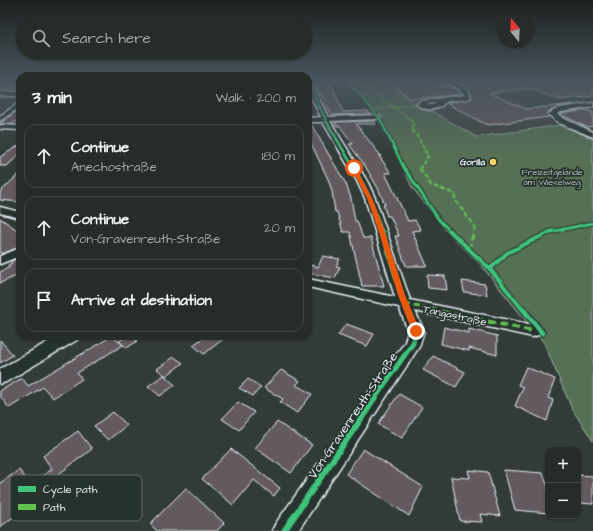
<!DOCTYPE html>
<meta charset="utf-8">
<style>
:root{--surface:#262c29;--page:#323835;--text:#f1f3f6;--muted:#a4a7a8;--line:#424846}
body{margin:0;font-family:"Architects Daughter",sans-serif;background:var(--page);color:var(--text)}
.controls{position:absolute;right:12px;bottom:12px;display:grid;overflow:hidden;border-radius:8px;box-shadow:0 1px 3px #0004}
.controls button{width:36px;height:36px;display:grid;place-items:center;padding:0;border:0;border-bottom:1px solid var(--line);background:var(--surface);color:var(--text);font:20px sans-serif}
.compass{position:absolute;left:497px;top:12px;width:36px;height:36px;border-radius:50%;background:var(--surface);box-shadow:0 1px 3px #0004;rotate:342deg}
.stop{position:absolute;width:12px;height:12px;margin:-9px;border:3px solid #ea580c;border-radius:50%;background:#fff}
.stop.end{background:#ea580c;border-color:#fff;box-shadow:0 1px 4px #0008}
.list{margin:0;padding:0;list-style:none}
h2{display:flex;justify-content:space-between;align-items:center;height:52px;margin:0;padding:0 16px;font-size:17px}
h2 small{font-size:13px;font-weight:400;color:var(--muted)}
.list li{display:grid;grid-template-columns:26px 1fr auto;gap:12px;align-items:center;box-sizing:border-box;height:64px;margin:0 8px 8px;padding:0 8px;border:1px solid var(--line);border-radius:12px}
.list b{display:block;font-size:15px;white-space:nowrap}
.list p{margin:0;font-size:13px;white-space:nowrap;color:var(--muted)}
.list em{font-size:13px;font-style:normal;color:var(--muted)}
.icon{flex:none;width:22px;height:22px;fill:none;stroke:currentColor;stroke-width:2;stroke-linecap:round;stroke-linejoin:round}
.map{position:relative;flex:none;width:593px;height:531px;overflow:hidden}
.search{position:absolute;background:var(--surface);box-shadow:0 1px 3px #0004;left:16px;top:16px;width:296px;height:44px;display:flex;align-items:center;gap:10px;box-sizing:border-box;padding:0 14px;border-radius:22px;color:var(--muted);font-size:15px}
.panel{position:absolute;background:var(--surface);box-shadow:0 1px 3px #0004;left:16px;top:72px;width:296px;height:268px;border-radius:12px}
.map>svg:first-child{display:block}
</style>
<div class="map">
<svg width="593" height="531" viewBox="0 0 593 531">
<rect width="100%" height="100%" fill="#323b37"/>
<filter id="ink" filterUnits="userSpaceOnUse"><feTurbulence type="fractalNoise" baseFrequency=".025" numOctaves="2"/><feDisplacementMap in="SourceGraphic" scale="8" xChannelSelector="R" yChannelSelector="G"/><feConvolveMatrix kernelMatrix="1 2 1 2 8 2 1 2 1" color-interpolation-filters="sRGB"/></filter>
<g filter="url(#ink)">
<polygon fill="#414443" points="382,80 542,80 566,87 506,94 546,113 562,125 476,137 432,112 428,112 423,109"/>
<polygon fill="#556f55" stroke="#9eb0a6" points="346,80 384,81 423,109 428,112 432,111 476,137 562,125 593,139 593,441 572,409 544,343 480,264 445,230 412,187 378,118"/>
<g fill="#645a5f" stroke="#e8f1f8">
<polygon points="0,80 20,80 20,88 0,89"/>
<polygon points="313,80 328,80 333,88 343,112 368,111 370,114 332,115"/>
<polygon points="430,80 439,86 449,86 462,94 411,99 388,81"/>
<polygon points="476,80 575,81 593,84 593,96 559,100 529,88 489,93 526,109 573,104 558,107 547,113 549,117 487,125 446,103 472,98 470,92 462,84 481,82"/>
<polygon points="19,109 20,119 13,124 0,124"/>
<polygon points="586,110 593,112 593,126 587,127 560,114"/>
<polygon points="374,121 376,124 356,124 381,156 379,156 391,173 385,173 408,221 415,220 421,230 412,231 427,266 406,266 395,236 399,236 390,216 387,216 383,205 385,205 378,188 365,166 349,144 353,144 340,126 336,126 335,122"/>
<polygon points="308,124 311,124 346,184 351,198 355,221 357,221 363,238 371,238 384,286 362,286 350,232 343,232 337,212 335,212 332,191 328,179 308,137"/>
<polygon points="20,145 20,154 7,166 0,166 0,157"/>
<polygon points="20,173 20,202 0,200 0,192"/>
<polygon points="0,218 20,232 20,247 2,254 0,252"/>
<polygon points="323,256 340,259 336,266 340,267 335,278 308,273 311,265 318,267"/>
<polygon points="20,258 20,276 19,275 0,283 0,272 10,267 8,265 12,263 10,261"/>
<polygon points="427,275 445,276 447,290 428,288"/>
<polygon points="462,281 485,284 487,295 464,292"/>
<polygon points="346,324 374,334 367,346 338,335"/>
<polygon points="444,327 469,333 469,329 497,336 497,355 469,348 469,351 441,344"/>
<polygon points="112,336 123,345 77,373 82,379 53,398 43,387 9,408 0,396 0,391 22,378 28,386"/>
<polygon points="128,336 131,336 137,341 127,348 119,341"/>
<polygon points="206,336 227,336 204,354 193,345"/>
<polygon points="0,340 13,355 0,363"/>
<polygon points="433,356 465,372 456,387 423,370"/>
<polygon points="174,357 183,363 166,376 157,369"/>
<polygon points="526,367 555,379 548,398 553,400 547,421 515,406 523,387 518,385"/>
<polygon points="281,370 300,381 296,385 312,394 297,413 280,402 283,399 264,388"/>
<polygon points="164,375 175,385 160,396 148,386"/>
<polygon points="248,379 261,387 253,396 239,388"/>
<polygon points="399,394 422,407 402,438 378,424"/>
<polygon points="238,402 254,412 239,430 222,419"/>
<polygon points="113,412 127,425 108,440 94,426"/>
<polygon points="277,422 312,445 291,473 255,448"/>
<polygon points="78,431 92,449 48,482 52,488 0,527 0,483 19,470 30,485 52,469 43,456"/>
<polygon points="231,449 280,488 274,496 254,480 233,505 202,479"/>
<polygon points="363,449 423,487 409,516 346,474"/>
<polygon points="468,470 488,472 500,516 480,514 482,522 460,521 451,477 470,478"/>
<polygon points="504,470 543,473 548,487 548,513 515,510"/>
<polygon points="578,475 593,476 593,504 578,503"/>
<polygon points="186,488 224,523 217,531 157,531 150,524"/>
</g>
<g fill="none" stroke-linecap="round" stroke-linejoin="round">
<g stroke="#e8f1f8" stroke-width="3">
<g id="minor">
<path d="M441,80C452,80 468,86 471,97C464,102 454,98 446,102C444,103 443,105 441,106C433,111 425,110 417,105V103L421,101L465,95L459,89ZM436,103L432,105L425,104Z"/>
<polygon points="585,80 593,80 593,83 586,81"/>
<polygon points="308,81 311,83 328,117 377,115 381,117 377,119 330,121 367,181 375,198 410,300 533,325 538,327 541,331 538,335 533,337 415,311 424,331 419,347 298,531 272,531 276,523 405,342 408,331 399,307 308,287 308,279 395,297 365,198 357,181 323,122 308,122 308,118 321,117 308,90"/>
<rect x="0" y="92" width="20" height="4"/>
<polygon points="20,102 20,107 0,121 0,116"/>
<polygon points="593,103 593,107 561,112 557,114 565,119 593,132 593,137 559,123 548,114 559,108"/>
<polygon points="0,125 20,126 20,130 0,129"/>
<polygon points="0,207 20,212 20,218 0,213"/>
<polygon points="20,248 20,256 0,264 0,256"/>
<polygon points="58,336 79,336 77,340 6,382 0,384 0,369"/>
</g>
</g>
<use href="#minor" fill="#26332d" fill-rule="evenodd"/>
<g stroke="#63c152" stroke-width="1.5" stroke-dasharray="3 1.5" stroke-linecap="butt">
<polyline points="357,80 376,96 404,114 411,120"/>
<polyline points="373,110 419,104"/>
</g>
<polyline stroke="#63c152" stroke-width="2" stroke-dasharray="4 2" stroke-linecap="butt" points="410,119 413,123 412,130 418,137 428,156 420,168 421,170"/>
<polyline stroke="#63c152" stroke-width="2.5" stroke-dasharray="5 2.5" stroke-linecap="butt" points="420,169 431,185 455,194 455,200 475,227 474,232"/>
<g stroke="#63c152" stroke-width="3" stroke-dasharray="6 3" stroke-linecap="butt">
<polyline points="469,249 474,231"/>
<polyline points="405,304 434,310"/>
</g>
<polyline stroke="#63c152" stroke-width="4" stroke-dasharray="8 4" stroke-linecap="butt" points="429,309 533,331"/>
<g stroke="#26332d" stroke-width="3.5">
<g id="cycleway-far5">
<polyline points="347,80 381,120"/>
<polyline points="308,83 326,120"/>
</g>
</g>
<g stroke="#26332d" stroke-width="4">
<g id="cycleway-far4">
<polyline points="325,119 355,170"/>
<polyline points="380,119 405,170"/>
</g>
</g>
<g stroke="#26332d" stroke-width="5">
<g id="cycleway-far3">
<polyline points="355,169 370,198 382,232"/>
<polyline points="405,169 439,220 451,232"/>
<polyline points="550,232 593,223"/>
</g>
</g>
<g stroke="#26332d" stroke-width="6">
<g id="cycleway-far2">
<polyline points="382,231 401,295 407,310"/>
<polyline points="450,231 490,269 523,310"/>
<polyline points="490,269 507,253 552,231"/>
</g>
</g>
<g stroke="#26332d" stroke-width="8">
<g id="cycleway-far1">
<polyline points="523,309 542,333"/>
<polyline points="368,408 413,343 416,331 407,309"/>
</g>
</g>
<g stroke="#26332d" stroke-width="9">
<polyline id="cycleway" points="284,531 369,407"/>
</g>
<use href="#cycleway-far5" stroke="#40c37c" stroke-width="2"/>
<use href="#cycleway-far4" stroke="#40c37c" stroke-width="2.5"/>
<use href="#cycleway-far3" stroke="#40c37c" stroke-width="3"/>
<use href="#cycleway-far2" stroke="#40c37c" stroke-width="4"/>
<use href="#cycleway-far1" stroke="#40c37c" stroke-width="5"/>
<use href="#cycleway" stroke="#40c37c" stroke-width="6"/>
</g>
</g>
<linearGradient id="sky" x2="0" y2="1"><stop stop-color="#1c201e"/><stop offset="0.52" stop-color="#49555e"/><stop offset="1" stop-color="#49555e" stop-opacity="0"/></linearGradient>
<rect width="593" height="155" fill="url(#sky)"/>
<polygon fill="#ea580c" points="354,166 356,168 372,198 384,229 405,295 420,331 418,333 413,333 412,331 398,295 378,229 367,198 351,168"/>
<circle fill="#ffd166" stroke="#26332d" stroke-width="1.5" cx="493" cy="162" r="4"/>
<g text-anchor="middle" stroke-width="3.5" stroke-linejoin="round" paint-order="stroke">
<g font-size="9" font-weight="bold" fill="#e8f1f8" stroke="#26332d" text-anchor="end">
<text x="485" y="165">Gorilla</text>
</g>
<g font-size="9" fill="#adbdb7" stroke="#26332d">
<text x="552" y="175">Freizeitgelände<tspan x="552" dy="10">am Wieselweg</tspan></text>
</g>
<g font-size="11" fill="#e8f1f8" stroke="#26332d">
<text transform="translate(455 315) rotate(12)" y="4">Tangastraße</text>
</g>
<g font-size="13" fill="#e8f1f8" stroke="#26332d">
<text transform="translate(352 415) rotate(-56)" y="5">Von-Gravenreuth-Straße</text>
</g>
</g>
<rect x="10" y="475" width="132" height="46" rx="6" fill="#26332d" stroke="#606c6a" stroke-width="1"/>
<rect x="18" y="486" width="18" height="6" fill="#40c37c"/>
<rect x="18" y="504" width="18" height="6" fill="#63c152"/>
<g font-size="11" fill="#e8f1f8">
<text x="43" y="493">Cycle path</text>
<text x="43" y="511">Path</text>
</g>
</svg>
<div class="controls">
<button>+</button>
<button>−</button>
</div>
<svg class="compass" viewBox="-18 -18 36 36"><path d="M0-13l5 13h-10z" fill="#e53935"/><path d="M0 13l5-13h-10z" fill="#a4a7a8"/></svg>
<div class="stop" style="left:354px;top:168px"></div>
<div class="stop end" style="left:416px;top:331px"></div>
<div class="search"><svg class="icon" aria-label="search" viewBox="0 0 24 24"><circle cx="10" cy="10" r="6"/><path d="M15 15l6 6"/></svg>Search here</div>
<section class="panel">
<h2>3 min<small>Walk · 200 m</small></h2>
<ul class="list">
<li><svg class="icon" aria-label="ahead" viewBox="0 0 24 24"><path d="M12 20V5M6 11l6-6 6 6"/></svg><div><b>Continue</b><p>Anechostraße</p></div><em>180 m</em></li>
<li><svg class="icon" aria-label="ahead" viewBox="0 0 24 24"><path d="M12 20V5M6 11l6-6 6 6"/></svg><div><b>Continue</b><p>Von-Gravenreuth-Straße</p></div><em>20 m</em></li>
<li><svg class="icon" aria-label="arrive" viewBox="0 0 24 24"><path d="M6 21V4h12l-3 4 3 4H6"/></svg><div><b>Arrive at destination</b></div></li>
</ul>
</section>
</div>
